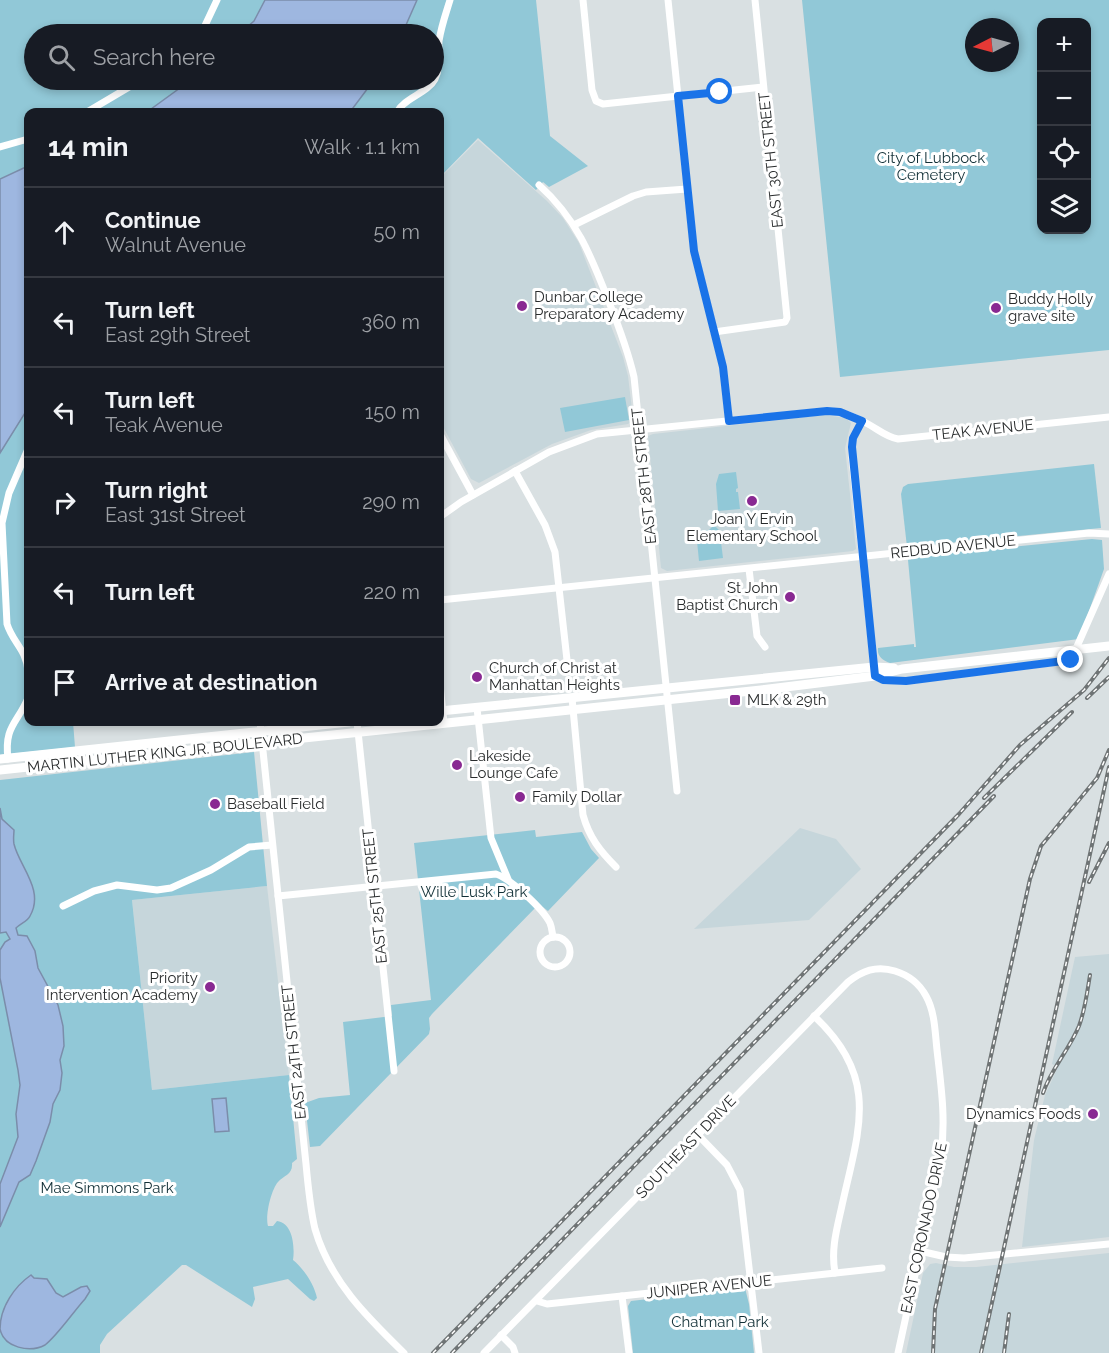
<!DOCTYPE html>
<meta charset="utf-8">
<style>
:root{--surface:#171b24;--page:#20242c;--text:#f1f3f6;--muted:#9ea1a6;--line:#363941}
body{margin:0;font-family:Raleway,sans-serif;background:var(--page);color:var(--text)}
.controls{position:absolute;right:18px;top:18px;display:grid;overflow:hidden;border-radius:12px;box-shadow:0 3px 9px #0003}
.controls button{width:54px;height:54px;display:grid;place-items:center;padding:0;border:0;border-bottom:2px solid var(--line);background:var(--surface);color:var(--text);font:30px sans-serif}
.compass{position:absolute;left:965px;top:18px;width:54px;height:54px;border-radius:50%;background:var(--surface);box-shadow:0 3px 9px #0003;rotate:264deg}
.stop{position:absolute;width:18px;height:18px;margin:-14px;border:4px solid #1a73e8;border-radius:50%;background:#fff}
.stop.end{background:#1a73e8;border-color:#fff;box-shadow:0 2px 6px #0008}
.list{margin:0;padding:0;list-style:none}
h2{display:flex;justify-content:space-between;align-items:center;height:78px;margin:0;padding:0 24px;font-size:26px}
h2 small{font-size:20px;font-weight:400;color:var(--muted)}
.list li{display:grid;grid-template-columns:39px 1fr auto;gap:18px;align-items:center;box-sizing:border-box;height:90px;padding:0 24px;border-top:2px solid var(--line)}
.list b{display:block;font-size:22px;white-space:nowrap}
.list p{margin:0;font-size:20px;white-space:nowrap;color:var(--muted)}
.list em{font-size:20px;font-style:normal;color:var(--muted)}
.icon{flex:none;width:33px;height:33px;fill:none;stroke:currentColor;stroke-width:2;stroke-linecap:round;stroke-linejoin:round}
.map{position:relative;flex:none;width:1109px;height:1353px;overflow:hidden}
.search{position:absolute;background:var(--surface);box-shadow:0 3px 9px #0003;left:24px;top:24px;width:420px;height:66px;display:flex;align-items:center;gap:15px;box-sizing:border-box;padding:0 21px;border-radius:33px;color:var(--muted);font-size:22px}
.panel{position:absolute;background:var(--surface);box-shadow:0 3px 9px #0003;left:24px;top:108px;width:420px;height:618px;border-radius:12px}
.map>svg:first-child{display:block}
</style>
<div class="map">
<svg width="1109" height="1353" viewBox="0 0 1109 1353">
<rect width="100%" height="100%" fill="#d9e0e2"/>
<g fill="#c6d6db">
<polygon points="478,140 547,201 563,218 579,243 623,357 628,376 633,418 631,422 628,424 591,430 552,444 479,483 471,479 440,421 440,178"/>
<polygon points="824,415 846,418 851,423 845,448 856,549 853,551 667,571 661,568 648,436 653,434"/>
<polygon points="800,828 836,839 861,869 809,920 694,929"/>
<polygon points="267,886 289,1075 152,1090 132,900"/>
<polygon points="1109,954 1109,1237 1022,1247 1034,1140 1045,1095 1058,1067 1052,1064 1075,957"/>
<polygon points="1109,1253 1109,1353 906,1353 923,1273 930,1264 936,1263 954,1267 976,1267"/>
</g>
<g fill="#91c8d7" fill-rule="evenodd">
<path d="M0,0H536L550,136L588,166L549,187L543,182L536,190L478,138L440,177V112H28V722H73L75,747L0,755ZM34,34H434V80H34Z"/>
<path d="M802,0H1109V350L840,377ZM1042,22H1086V230H1042ZM974,27H1010V63H974Z"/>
<polygon points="625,397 629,420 565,432 560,408"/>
<polygon points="1094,464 1101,528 907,547 901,494 903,487 908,484"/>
<polygon points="736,472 738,488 736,489 736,492 738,492 740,509 718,511 716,484 719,474"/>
<polygon points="714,525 724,535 721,542 723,558 699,561 696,531 709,530"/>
<path d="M1092,539L1102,540L1104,569L1079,639L890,663C882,660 877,656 878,648L914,644V647H916L908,560L910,557Z"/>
<path d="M254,752L267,886L132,900L152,1090L289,1075L297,1159L292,1163C293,1175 284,1175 278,1182C271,1190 265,1216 268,1226H273L277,1221C293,1223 295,1247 293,1260C304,1269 314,1284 317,1298L314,1301L310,1299L288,1279L253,1287L255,1299L252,1307L186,1265H182L107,1334L100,1345V1353H0V780Z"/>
<polygon points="535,830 536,837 582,832 591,849 599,858 548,911 539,904 432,1014 429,1018 430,1029 429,1034 320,1146 310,1147 305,1103 319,1098 350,1095 343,1022 392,1016 391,1005 431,1000 414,843"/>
<polygon points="745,1288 749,1304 754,1353 633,1353 628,1306 631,1301"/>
</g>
<g fill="#9eb7e0" stroke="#7b8daa" stroke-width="1.5">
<polygon points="265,0 417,0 402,34 239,34 254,21"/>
<polygon points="191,80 374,80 350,112 147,112"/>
<polygon points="28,166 28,401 25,413 0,453 0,179"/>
<path d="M0,808L2,819L14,830C14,834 13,839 14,844C19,866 45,890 30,916C28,921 20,924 16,928L18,935L27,936L35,951L38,968L58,1005L63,1026L64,1046L60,1060L62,1073L60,1090L53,1104L50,1122L36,1161L30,1175L19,1182L0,1227V1184L18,1137L16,1114L20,1085L18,1070L0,978V950L5,942L10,939L6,932L0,933Z"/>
<polygon points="226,1098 229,1131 215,1132 212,1099"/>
<path d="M31,1275L34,1278L47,1279L56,1293L63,1297L81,1287L87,1286L90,1291L85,1299C74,1311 57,1336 45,1345C30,1353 4,1348 0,1329C0,1307 15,1286 31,1275Z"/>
</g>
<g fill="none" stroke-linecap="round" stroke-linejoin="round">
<g stroke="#fff" stroke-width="7">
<polyline points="583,0 592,90 596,101 603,104 763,87"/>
<polyline points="668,0 694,251 723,367 729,421"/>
<polyline points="201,34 217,0"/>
<polyline points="87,112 141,80"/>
<path d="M397,112C405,97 427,94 435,79C441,67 438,53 439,41C441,27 446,13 450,0"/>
<polyline points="0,147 28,139"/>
<path d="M539,185C577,219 591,256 609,302C619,327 628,351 634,377L677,791"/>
<polyline points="574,225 633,196 646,192 687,189"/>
<polyline points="714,332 785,322 787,318 755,0"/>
<polyline points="862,421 853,438 852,458 875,676 883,680 905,681 1071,660 1109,574"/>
<polyline points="440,434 473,495"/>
<path d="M28,449L9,493L2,523L7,624C13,643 26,649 28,671"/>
<polyline points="515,471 545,525 555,552 568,669"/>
<path d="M440,517L461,502L549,452L597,434L827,411C842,411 855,417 868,424C879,430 886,437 898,439L1109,417"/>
<polyline points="749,569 757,636 765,647"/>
<polyline points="440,600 1089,533 1109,534"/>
<polyline points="440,684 444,723"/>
<path d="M572,698L583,815C589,837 600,851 616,867"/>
<polyline points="477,708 491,838 508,879"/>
<path d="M260,722L306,1164C308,1186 310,1208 315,1229C330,1281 367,1317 404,1353"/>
<polyline points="357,722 394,1071"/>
<path d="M8,759C4,726 17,724 28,698"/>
<path d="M278,896L496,874C511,879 543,909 550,923C552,928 552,932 553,937"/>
<polyline points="63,906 94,891 117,885 157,890 171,888 211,870 249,847 272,845"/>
<circle cx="555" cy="952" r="15"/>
<path d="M814,1016C882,1079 858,1131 841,1210C836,1232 831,1251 835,1273"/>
<polyline points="698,1135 727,1165 740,1190 759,1353"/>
<polyline points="920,1251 946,1257 964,1258 1109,1244"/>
<polyline points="622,1296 629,1353"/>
<polyline points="537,1301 547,1304 882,1268"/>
<polyline points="501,1335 513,1347 515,1353"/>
<path d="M484,1353L848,982C862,971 876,965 895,971C908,975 919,983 926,996C935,1012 935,1032 937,1050C941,1085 946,1119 941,1155L898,1353"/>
</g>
<g stroke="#fff" stroke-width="9">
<polyline points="440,711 874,667 894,668"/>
<polyline points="0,759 349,722"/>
<polyline points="0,770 761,690 875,676 902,669 1109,646"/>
</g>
<g stroke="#6f7475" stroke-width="4">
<g id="rail">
<polyline points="1087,698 1109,677"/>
<polyline points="984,798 1072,712"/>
<polyline points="1089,882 1109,843"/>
<path d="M1043,1093C1051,1069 1069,1050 1079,1026C1085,1010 1087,993 1090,975"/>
<polyline points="433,1353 959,814 1020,745 1084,690 1109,658"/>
<polyline points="452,1353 994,796"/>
<polyline points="933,1353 935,1309 1030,879 1041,846 1097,778 1109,750"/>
<polyline points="981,1353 1109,767"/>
<polyline points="1004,1353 1009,1314"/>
</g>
</g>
<use href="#rail" stroke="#fff" stroke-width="1.5" stroke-dasharray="4.5" stroke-linecap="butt"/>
</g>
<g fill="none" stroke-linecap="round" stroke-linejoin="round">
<polyline stroke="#1a73e8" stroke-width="8" points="720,92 678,96 694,251 723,367 729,421 827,411 840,412 862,421 853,438 852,447 875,676 883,680 906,681 1071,660"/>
</g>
<g fill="#892992" stroke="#fff" stroke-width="2">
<circle cx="522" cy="306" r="6"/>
<circle cx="996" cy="308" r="6"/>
<circle cx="752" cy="501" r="6"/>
<circle cx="790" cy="597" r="6"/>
<circle cx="477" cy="677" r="6"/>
<rect x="729" y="694" width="12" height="12" rx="3"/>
<circle cx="457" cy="765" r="6"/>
<circle cx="520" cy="797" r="6"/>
<circle cx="215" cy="804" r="6"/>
<circle cx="210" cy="987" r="6"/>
<circle cx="1093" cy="1114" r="6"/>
</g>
<g text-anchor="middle" stroke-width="6" stroke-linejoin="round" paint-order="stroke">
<g font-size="15" fill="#123037" stroke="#fff">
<text x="931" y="163">City of Lubbock<tspan x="931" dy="17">Cemetery</tspan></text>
<text x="474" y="897">Wille Lusk Park</text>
<text x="107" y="1193">Mae Simmons Park</text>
<text x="720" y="1327">Chatman Park</text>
</g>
<g font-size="15" fill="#292c2d" stroke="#fff">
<text transform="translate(771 160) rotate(-96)" y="5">EAST 30TH STREET</text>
<text transform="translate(983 430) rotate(-6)" y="5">TEAK AVENUE</text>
<text transform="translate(644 476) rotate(-96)" y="5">EAST 28TH STREET</text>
<text transform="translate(953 547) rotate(-6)" y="5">REDBUD AVENUE</text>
<text transform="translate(165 753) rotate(-6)" y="5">MARTIN LUTHER KING JR. BOULEVARD</text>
<text transform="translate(375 896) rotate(-96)" y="5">EAST 25TH STREET</text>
<text transform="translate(294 1052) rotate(-96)" y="5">EAST 24TH STREET</text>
<text transform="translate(686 1147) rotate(-46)" y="5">SOUTHEAST DRIVE</text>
<text transform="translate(924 1228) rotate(-78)" y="5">EAST CORONADO DRIVE</text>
<text transform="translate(709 1287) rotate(-6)" y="5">JUNIPER AVENUE</text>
</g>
<g font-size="15" fill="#292c2d" stroke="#fff" text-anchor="start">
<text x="534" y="302">Dunbar College<tspan x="534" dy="17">Preparatory Academy</tspan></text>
<text x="1008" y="304">Buddy Holly<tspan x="1008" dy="17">grave site</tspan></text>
<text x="752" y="524" text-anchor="middle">Joan Y Ervin<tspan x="752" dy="17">Elementary School</tspan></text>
<text x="778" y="593" text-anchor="end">St John<tspan x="778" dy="17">Baptist Church</tspan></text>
<text x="489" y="673">Church of Christ at<tspan x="489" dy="17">Manhattan Heights</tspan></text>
<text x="747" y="705">MLK &amp; 29th</text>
<text x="469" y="761">Lakeside<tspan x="469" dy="17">Lounge Cafe</tspan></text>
<text x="532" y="802">Family Dollar</text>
<text x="227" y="809">Baseball Field</text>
<text x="198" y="983" text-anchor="end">Priority<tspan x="198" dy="17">Intervention Academy</tspan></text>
<text x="1081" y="1119" text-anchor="end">Dynamics Foods</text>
</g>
</g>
</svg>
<div class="controls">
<button>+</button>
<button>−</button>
<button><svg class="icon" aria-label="locate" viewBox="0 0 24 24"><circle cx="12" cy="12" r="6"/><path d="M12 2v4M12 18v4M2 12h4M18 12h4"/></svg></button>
<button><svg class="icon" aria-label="layers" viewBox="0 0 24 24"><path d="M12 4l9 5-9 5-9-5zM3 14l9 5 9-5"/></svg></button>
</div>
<svg class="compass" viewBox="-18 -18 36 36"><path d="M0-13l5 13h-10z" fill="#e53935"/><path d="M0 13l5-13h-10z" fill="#9ea1a6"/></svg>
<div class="stop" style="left:720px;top:92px"></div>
<div class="stop end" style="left:1071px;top:660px"></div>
<div class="search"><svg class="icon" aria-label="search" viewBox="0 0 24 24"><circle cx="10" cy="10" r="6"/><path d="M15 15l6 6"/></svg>Search here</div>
<section class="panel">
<h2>14 min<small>Walk · 1.1 km</small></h2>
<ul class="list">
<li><svg class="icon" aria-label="ahead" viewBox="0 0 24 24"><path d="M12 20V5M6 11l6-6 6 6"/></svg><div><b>Continue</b><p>Walnut Avenue</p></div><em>50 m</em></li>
<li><svg class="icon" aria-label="left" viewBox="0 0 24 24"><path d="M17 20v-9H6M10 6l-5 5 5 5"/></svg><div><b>Turn left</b><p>East 29th Street</p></div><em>360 m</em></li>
<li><svg class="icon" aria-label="left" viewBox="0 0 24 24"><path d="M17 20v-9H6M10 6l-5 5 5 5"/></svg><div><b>Turn left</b><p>Teak Avenue</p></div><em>150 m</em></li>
<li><svg class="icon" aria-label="right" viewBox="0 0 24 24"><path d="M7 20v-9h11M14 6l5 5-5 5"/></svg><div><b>Turn right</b><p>East 31st Street</p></div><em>290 m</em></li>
<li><svg class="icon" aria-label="left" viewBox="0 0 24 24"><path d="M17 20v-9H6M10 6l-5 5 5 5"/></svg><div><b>Turn left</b></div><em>220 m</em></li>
<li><svg class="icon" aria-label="arrive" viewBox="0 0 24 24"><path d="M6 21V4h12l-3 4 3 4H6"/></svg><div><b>Arrive at destination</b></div></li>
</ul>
</section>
</div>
